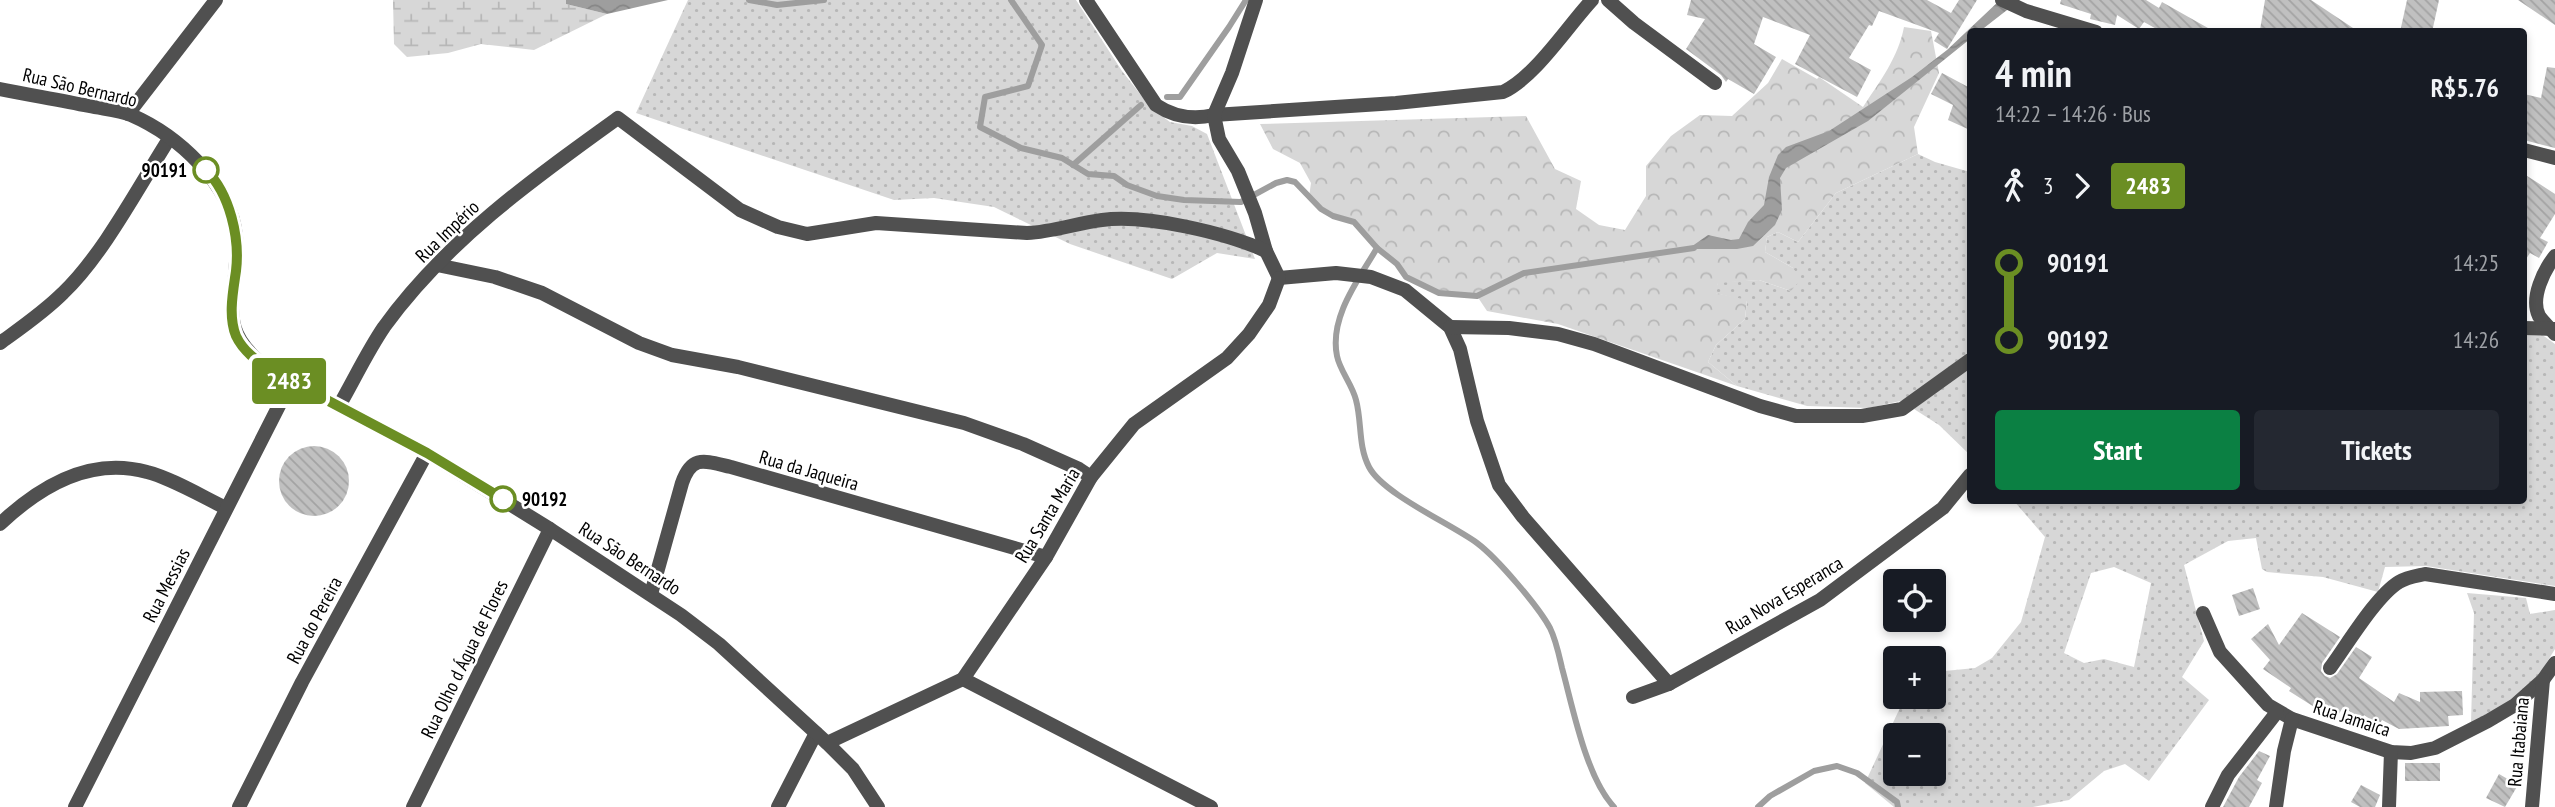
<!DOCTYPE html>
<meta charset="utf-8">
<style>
:root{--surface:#171b24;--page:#242831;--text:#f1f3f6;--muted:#9ea1a6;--accent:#0b8043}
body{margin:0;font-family:"PT Sans Narrow",sans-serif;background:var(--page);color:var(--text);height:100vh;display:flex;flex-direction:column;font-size:26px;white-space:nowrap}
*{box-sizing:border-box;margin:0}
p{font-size:23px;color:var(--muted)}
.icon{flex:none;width:38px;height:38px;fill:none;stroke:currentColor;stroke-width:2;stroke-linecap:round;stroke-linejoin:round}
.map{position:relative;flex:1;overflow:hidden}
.drawer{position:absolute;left:1967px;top:28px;width:560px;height:476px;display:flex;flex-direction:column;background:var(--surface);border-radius:7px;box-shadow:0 4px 10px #0003}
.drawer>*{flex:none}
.badge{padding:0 14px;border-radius:5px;font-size:24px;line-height:46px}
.fabs{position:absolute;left:1883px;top:569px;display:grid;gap:14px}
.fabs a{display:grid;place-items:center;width:63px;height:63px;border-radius:7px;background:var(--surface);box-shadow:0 4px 10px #0003;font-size:35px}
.map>.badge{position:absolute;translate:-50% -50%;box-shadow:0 0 0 4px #fff}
.legs{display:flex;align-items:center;gap:10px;height:77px;padding:0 28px;font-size:23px}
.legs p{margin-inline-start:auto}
.headline{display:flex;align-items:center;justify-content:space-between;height:119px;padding:0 28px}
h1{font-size:38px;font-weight:700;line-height:52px}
.button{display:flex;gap:14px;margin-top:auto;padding:14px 28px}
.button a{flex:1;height:80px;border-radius:7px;background:var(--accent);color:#fff;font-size:28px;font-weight:700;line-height:80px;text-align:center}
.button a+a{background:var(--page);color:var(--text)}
ul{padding:0 28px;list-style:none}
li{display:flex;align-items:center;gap:24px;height:77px;font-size:26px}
li i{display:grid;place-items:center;width:10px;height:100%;margin:0 9px;background:currentColor}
li i::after{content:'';width:18px;height:18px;margin:-9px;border:5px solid;border-radius:50%;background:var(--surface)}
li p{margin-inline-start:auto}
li:first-child i{background:linear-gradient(#0000 50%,currentColor 0)}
li:last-child i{background:linear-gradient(currentColor 50%,#0000 0)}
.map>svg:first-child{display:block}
.grass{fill:url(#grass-dots);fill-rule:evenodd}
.forest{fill:url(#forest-crowns)}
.wetland{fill:url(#wetland-marsh)}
.water{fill:url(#water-waves)}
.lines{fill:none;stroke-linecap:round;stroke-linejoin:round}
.stream{stroke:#9e9e9e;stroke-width:6}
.building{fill:url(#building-back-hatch)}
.minor{stroke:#505050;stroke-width:14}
.tertiary{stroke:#505050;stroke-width:14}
.line-1-casing{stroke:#fff;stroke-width:16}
.line-1{stroke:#6b8e23;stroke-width:10}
.stop-1-dot{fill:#fff;stroke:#6b8e23;stroke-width:3.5}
.labels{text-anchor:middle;stroke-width:5;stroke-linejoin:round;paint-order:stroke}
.street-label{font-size:19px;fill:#000;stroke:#fff}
.stop-label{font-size:19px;font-weight:bold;fill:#000;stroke:#fff;text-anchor:end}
</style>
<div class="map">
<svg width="2555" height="807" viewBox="0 0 2555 807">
<defs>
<pattern id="grass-dots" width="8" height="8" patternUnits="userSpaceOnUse" patternTransform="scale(1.75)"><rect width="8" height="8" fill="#d7d7d7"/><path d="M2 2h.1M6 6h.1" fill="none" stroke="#b7b7b7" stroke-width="1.8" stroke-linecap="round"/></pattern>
<pattern id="forest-crowns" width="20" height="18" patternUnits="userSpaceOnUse" patternTransform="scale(1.75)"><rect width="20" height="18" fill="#d7d7d7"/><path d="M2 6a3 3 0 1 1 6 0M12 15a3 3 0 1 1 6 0" fill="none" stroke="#b7b7b7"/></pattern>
<pattern id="wetland-marsh" width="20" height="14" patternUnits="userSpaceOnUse" patternTransform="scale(1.75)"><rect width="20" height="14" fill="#d7d7d7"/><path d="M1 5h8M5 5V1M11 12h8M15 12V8" fill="none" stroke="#b7b7b7"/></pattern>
<pattern id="water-waves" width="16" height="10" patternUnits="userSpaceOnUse" patternTransform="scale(1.75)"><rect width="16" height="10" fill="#9e9e9e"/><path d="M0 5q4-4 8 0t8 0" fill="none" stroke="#868686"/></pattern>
<pattern id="building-back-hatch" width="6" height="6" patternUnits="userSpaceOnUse" patternTransform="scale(1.75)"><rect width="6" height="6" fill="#c0c0c0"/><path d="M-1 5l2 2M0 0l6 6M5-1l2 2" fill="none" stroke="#a3a3a3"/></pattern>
</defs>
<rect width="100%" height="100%" fill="#fff"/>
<!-- grass -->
<g class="grass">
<polygon points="688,0 1076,0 1122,71 1151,108 1170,122 1192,126 1207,134 1255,259 1217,253 1172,279 1070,244 994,207 934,198 894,200 636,113"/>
<polygon points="1918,154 1935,162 1970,172 1970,351 1905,400 1869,408 1807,406 1737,386 1708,362 1716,345 1745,319 1747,301 1715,293 1718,282 1759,280 1791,291 1793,268 1765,252 1767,237 1778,232 1798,242 1836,193"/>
<path d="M2524,332l17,2 14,10v242l-129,-20 -41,1 -7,25 -55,-15 -56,-5 -5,-3 -6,-31 -28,3 -44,24 20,76 -22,36 27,23 -60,81 -24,-17 -21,7 -35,29 -36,7h-139l-29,-24 40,-86 29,-1v-30l11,5 30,-3 17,-10 29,-36 24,-85 -31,-36 510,-1zM2114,567l37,16 -17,84 -30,-8 -20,4 -20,-10 27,-80zM1895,735h39v39h-39z"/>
<polygon points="1970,366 1970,455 1939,425 1914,409"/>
<polygon points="2467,593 2526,598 2530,614 2555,610 2555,649 2536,680 2521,697 2471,723 2474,613"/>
</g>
<!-- forest -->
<path class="forest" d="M1904,27l27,4 8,42 -25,54 4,27 -82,39 -38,49 -20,-10 -11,5 -2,15 28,16 8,11 -10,12 -32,-11 -41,3 -2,10 31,7 -2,19 -29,26 -8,17 29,24 -179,-62 -71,-13 -10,-15 -38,-3 -33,-16 -9,-13 -20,-16 -23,-26 -21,-6 -12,-7 -12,-12 2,-14 -11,-20 -27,-14 -13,-25 266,-8 29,53 26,12 -5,28 23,16 26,5 21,-34v-30l25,-30 29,-21 32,1 36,-33 14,-24 35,20 2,-2 44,30c17,-26 35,-49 41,-80z"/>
<!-- wetland -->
<polygon class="wetland" points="393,0 566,0 566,4 607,14 534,50 481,44 448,53 407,57 394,44"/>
<!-- water -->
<g class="water">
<polygon points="566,0 668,0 607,14 566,4"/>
<polygon points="2000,0 2020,0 1980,31 1970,32 1970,39 1868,121 1786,168 1780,178 1782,210 1775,225 1753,246 1737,249 1688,249 1708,235 1731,240 1739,239 1748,222 1764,205 1769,177 1778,155 1786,147 1829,131 1912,77 1947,50"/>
</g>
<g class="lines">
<!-- stream -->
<g class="stream">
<polyline points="749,0 777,5 824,0"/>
<polyline points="1011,0 1042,45 1028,86 985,97 980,127 1021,148 1062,158 1088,174 1114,176 1127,185 1157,196 1184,200 1241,202 1276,183 1287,180 1295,182 1321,209 1333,216 1354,222 1377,248 1397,264 1406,277 1439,293 1477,296 1524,273 1694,248"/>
<polyline points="1167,97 1180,97 1229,27 1246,0"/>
<polyline points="1073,165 1141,105"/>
<path d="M1377,248c-18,31 -48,69 -40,108 3,15 15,28 19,44 6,22 2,46 13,67 14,27 82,57 108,76 20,15 61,63 73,85 6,12 9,27 12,40 11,40 24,109 52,139"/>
<polyline points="1758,807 1770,796 1814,771 1837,766 1857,773 1897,802 1898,807"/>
</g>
</g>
<!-- building -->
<g class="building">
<polygon points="1691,0 1927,0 1951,13 1959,0 1977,0 1947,49 1934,41 1939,33 1879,11 1872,26 1869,25 1849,58 1871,70 1857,97 1795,64 1810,35 1763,17 1754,44 1776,57 1754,94 1728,79 1726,82 1721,75 1686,49 1705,19 1687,15"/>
<polygon points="2061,0 2146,0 2159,8 2162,2 2215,32 2162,32 2144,22 2139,29 2117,15 2115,25 2090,19 2091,14 2060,4"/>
<polygon points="2265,0 2311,0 2359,32 2260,30"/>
<polygon points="2407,0 2439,0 2432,32 2400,32"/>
<polygon points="2518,0 2555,0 2555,25"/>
<polygon points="2547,67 2555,68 2555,148 2524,140 2524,94 2541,98"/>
<polygon points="1942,73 1970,88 1970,130 1948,120 1953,105 1931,94"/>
<polygon points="2524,174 2555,194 2555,214 2540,238 2548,242 2539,258 2530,253 2524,262"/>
<circle cx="314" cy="481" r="35"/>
<polygon points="2253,588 2260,609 2239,616 2232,595"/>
<polygon points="2302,613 2340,637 2322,663 2321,671 2325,676 2330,678 2337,674 2356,647 2372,657 2359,678 2394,702 2399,693 2420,702 2420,692 2462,691 2463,715 2448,716 2449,726 2399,729 2382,720 2379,725 2364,715 2362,719 2343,707 2334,722 2318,713 2319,710 2289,691 2291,688 2263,669 2270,660 2251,639 2268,624 2279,645"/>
<polygon points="2259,751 2270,756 2257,780 2262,783 2249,807 2223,807 2239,777"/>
<rect x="2405" y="763" width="35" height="18"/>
<polygon points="2499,774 2518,785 2505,807 2486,798"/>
<polygon points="2361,785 2380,795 2375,807 2360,807 2351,802"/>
</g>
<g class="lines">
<!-- minor -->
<g class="minor">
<path d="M1086,0l70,105c18,12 37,15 58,10l182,-12 107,-11c32,-15 64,-65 89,-92"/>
<polyline points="1256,0 1232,73 1214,115 1219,139 1238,171 1255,213 1266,251 1279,278"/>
<polyline points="1608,0 1634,23 1715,83"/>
<polyline points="2002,0 2026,11 2096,32"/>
<polyline points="128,114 216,0"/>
<polyline points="2524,150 2555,158"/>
<path d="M2555,256c-11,14 -25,42 -16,60 4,6 11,12 16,18"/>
<polyline points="437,265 495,277 542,293 639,343 672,355 738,367 964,423 1023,444 1079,469 1091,477"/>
<polyline points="1279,278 1336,273 1371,277 1405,290 1450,327 1460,349 1477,421 1499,485 1523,517 1669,684"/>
<polyline points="1450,327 1509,328 1558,334 1594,344 1760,406 1796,416 1862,416 1902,409 1970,360"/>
<polyline points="2524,328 2554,329"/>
<path d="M0,343c22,-16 44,-31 63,-50 40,-38 76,-107 106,-154"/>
<path d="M339,406c15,-26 28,-54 45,-79 62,-86 149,-148 234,-209l122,92 38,17 29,7 69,-11 151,10c26,-1 50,-10 75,-13 44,-6 124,13 164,31"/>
<path d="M0,524c39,-37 90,-68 147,-52 24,6 56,25 79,36"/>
<path d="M651,594l31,-111c10,-29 23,-22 49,-16l315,90"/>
<polyline points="2203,613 2220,652 2268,705 2292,719 2391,752 2411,753 2435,748 2488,721 2515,705 2543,680 2555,663"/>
<path d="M2330,668c17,-23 46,-72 69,-86 8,-5 17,-6 26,-8l130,20"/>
<polyline points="963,679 1211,807"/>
<polyline points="1633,697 1669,684 1820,600 1943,508 1970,475"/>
<polyline points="827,743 963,679 1046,557 1091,477 1134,424 1227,358 1249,334 1269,305 1279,278"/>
<polyline points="75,807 291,382"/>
<polyline points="239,807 302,682 427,453"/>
<polyline points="413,807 550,529"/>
<polyline points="778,807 816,733"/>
<polyline points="2212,807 2228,775 2277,712"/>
<polyline points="2276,807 2284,751 2292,719"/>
<polyline points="2389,807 2391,752"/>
<polyline points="2532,807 2543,680"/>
</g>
<!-- tertiary -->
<path class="tertiary" d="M0,89c30,6 60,11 89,17 14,3 30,4 42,9 46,20 100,68 105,121 5,61 -27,90 34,134l157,83 123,76 131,86 38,29 108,99 26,26 25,38"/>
</g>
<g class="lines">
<defs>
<path id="line-1" d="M206,170c24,24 34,68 30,101 -3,21 -8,45 0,65 7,15 21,25 34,34l157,83 76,46"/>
</defs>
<!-- line-1 casing -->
<use href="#line-1" class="line-1-casing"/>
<!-- line-1 -->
<use href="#line-1" class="line-1"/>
</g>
<!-- markers -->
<g class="stop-1-dot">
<circle cx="206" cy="170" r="12"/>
<circle cx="503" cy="499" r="12"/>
</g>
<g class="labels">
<!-- street labels -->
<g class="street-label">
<text transform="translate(80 87) rotate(13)" y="7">Rua São Bernardo</text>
<text transform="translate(447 231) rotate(-44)" y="7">Rua Império</text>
<text transform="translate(809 470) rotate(16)" y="7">Rua da Jaqueira</text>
<text transform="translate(1047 515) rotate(-59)" y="7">Rua Santa Maria</text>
<text transform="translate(630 558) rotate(33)" y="7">Rua São Bernardo</text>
<text transform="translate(166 585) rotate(-63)" y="7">Rua Messias</text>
<text transform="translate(1784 595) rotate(-31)" y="7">Rua Nova Esperanca</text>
<text transform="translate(314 620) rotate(-62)" y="7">Rua do Pereira</text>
<text transform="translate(464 659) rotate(-64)" y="7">Rua Olho d Água de Flores</text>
<text transform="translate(2352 718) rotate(18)" y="7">Rua Jamaica</text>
<text transform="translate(2518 742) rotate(-85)" y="7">Rua Itabaiana</text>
</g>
<!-- stop labels -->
<g class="stop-label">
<text x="187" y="177">90191</text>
<text x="522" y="506" text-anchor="start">90192</text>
</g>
</g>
</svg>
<div class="fabs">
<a><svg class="icon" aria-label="locate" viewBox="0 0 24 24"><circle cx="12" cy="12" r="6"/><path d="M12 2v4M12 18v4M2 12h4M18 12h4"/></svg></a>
<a>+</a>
<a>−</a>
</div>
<b class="badge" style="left:289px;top:381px;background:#6b8e23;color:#fff">2483</b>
<section class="drawer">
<div class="headline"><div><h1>4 min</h1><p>14:22 – 14:26 · Bus</p></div><b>R$5.76</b></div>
<div class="legs"><svg class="icon" aria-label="walk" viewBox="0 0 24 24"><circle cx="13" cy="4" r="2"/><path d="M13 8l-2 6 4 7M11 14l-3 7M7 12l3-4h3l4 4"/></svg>3<svg class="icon" aria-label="forward" viewBox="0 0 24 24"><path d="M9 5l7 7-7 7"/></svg><b class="badge" style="background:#6b8e23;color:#fff">2483</b></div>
<ul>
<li><i style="color:#6b8e23"></i><b>90191</b><p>14:25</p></li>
<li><i style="color:#6b8e23"></i><b>90192</b><p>14:26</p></li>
</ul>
<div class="button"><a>Start</a><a>Tickets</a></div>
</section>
</div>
